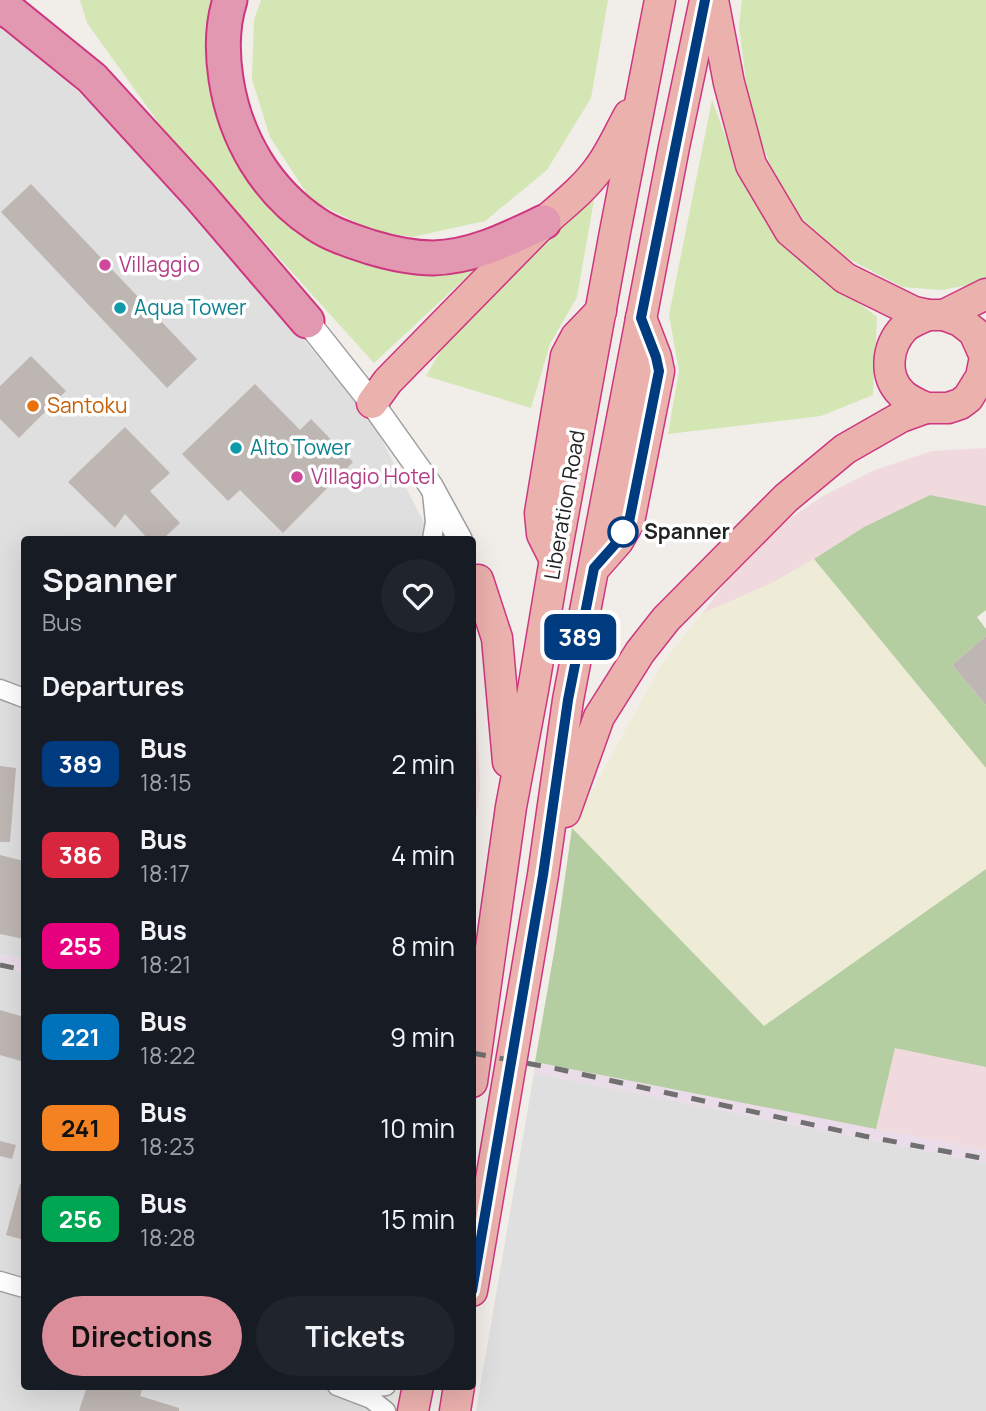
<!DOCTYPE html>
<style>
:root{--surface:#171b24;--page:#20242c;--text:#f1f3f6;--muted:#9ea1a6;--accent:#dc8d9a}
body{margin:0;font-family:Manrope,sans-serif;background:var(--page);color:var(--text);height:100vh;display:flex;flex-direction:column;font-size:26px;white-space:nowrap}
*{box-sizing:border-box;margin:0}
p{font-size:23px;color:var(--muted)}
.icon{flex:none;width:38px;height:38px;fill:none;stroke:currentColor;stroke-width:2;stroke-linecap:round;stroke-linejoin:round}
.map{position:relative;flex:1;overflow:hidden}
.sheet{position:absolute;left:21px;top:536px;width:455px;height:854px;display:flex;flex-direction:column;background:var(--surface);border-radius:7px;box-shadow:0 7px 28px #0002}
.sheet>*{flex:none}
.badge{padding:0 14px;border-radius:10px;font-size:24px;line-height:46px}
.map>.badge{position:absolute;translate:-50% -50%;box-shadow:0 0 0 4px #fff}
h2{padding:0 21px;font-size:26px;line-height:63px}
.round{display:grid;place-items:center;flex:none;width:74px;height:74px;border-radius:37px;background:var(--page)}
.headline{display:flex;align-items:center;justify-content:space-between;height:119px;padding:0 21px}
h1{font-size:33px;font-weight:700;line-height:52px}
.button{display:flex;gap:14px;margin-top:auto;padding:14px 21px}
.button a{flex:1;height:80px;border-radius:42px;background:var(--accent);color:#111;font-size:28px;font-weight:700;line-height:80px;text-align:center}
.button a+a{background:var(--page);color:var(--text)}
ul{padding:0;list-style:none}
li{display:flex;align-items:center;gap:21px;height:91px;padding:0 21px}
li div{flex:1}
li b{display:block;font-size:26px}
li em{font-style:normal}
li .badge{min-width:77px;font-weight:700;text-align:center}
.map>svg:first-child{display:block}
.residential{fill:#e0dfdf}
.commercial{fill:#f0dadd}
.industrial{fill:#eadce9}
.farmland{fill:#eeecd7}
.grass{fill:#d4e6b4}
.forest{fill:#b4cda1}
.parking{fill:#dedede}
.building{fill:#beb6b2}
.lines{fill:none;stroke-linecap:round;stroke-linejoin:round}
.minor-casing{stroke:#9f9f9f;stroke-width:21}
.tertiary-casing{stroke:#9f9f9f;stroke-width:26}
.trunk-casing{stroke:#ce3780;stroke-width:33}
.motorway-casing{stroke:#ce3780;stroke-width:37}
.minor{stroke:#fff;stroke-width:18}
.tertiary{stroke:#fff;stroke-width:23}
.trunk{stroke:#ebb1ad;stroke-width:30}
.motorway{stroke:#e198b0;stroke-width:33}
.rail{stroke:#707070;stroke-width:5;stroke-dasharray:14 14;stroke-linecap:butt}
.line-casing{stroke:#fff;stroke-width:16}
.line{stroke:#003b80;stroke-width:10}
.hotel-dot{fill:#d1479c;stroke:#fff;stroke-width:2.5}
.culture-dot{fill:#0f9aa8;stroke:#fff;stroke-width:2.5}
.food-dot{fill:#e8710a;stroke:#fff;stroke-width:2.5}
.stop-dot{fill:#fff;stroke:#003b80;stroke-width:3.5}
.labels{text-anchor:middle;stroke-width:7;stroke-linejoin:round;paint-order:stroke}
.hotel-label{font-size:21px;fill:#b23c85;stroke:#fff;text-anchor:start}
.culture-label{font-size:21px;fill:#0d838f;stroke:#fff;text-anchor:start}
.food-label{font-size:21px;fill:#c56008;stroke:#fff;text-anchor:start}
.street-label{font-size:21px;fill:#222;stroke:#fff}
.stop-label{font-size:21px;font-weight:bold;fill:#222;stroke:#fff;text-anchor:start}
</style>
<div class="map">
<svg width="986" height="1411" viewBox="0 0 986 1411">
<rect width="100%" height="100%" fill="#f1ede9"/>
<!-- residential -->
<g class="residential">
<polygon points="0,23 15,32 161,170 373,422 432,539 24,539 24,958 0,954"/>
<polygon points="0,968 24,973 24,1386 384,1386 380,1411 0,1411"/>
<polygon points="534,1073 986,1163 986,1411 476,1411"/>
</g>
<!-- commercial -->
<g class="commercial">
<polygon points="986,448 986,506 930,495 864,527 814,559 772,583 702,614 729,578 789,519 823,496 875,470 932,451"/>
<polygon points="472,624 480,786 473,846 472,846"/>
<polygon points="895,1047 986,1067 986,1150 876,1129"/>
</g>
<!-- industrial -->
<g class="industrial">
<polygon points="0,954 24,958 24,973 0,968"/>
<polygon points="535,1062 986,1150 986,1163 534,1073"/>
</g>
<!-- farmland -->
<polygon class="farmland" points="814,559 986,768 986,869 764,1026 572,828 660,667 701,614 772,583"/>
<!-- grass -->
<g class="grass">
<polygon points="80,0 220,0 212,81 238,164 308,234 411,275 475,269 374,363 166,133 87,23"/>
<polygon points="261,0 608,0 591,98 547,170 485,221 412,237 373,231 311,200 270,137 252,79 254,20"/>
<polygon points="742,0 986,0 986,282 941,290 902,287 849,259 808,229 774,175 750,112 739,26"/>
<polygon points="712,100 732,154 769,222 815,269 877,317 873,395 821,416 668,434 679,371 669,315"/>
<polygon points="594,200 577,297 550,344 531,408 426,376 453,329 527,252"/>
</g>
<!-- forest -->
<g class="forest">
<polygon points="930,495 986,506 986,610 977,617 986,629 986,636 952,665 986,705 986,768 814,559 864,527"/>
<polygon points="572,828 764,1026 986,869 986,1067 895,1048 876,1129 535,1062 556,941"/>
</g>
<!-- parking -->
<polygon class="parking" points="49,521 86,539 41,539"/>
<!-- building -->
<g class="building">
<polygon points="31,184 197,359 167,388 1,212"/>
<polygon points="31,356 66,391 19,438 0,419 0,386"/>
<polygon points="255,384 300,430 311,419 353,462 283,533 240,490 228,501 182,454"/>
<polygon points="125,427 170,473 150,491 180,523 163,539 148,539 125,514 115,528 68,482"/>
<polygon points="986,636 986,705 952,665"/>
<polygon points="0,766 16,768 10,842 0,842"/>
<polygon points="0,855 24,861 24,939 0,934"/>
<polygon points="0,1010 24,1017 24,1062 0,1055"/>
<polygon points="0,1141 16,1145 12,1159 0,1156"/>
<polygon points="20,1184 24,1184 24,1240 6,1235"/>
<polygon points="87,1386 130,1386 142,1390 140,1396 179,1408 179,1411 79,1411"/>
</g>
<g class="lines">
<defs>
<g id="minor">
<polyline points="432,493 435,522 432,539"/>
<polyline points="0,689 24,698"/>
<polyline points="0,1281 24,1288"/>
<polyline points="337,1386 371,1399 386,1411"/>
<polyline points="351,1390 386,1386"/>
</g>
<polyline id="tertiary" points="307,321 372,403 431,486 460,539"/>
<g id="trunk">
<polyline points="944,315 986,294"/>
<path d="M372,403l16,-22 156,-159c19,-17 40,-33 55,-54 12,-16 20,-35 30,-53"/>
<path d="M926,408c-8,-4 -18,-8 -24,-14 -19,-18 -15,-48 2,-66 6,-6 15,-9 24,-13"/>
<polyline points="553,556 542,534 540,513 566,356 576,337 601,311"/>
<polyline points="597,565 618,541 629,522 659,371 656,357 641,318"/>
<polyline points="478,580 497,638 508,762"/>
<polyline points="565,812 599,717 640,652 666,619 786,498 845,449 901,417 926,408 948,408 960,404 968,398 981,377 985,357 983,352 974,332 960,321 944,315 928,315 914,312 845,278 790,231 751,165 729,83 713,0"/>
<polyline points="472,1082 511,807 533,690 555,559 615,232 660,0"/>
<polyline points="472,1291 543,875 568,700 674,147 705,0"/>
<polyline points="413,1411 418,1386"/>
<polyline points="455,1411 459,1386"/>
</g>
<g id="motorway">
<path d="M230,0c-8,25 -8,53 -4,79 9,59 40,112 90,145 16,11 36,17 54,23 20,6 41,11 63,11 40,-1 75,-19 111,-36"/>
<polyline points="0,6 13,14 92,78 199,195 307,321"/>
</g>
</defs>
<!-- minor casing -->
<use href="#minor" class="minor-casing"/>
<!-- tertiary casing -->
<use href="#tertiary" class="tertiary-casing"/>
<!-- trunk casing -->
<use href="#trunk" class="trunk-casing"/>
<!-- motorway casing -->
<use href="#motorway" class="motorway-casing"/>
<!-- minor -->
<use href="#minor" class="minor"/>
<!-- tertiary -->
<use href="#tertiary" class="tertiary"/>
<!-- trunk -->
<use href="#trunk" class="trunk"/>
<!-- motorway -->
<use href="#motorway" class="motorway"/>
<!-- rail -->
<g class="rail">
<polyline points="0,965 24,970"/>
<polyline points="472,1053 558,1069 864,1136 986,1159"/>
</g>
</g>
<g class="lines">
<defs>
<polyline id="line" points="472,1291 543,875 568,700 594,568 618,541 629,522 659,371 656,357 641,318 705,0"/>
</defs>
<!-- line casing -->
<use href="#line" class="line-casing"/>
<!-- line -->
<use href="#line" class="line"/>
</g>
<!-- markers -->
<g class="hotel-dot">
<circle cx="105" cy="265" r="7"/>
<circle cx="297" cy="477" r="7"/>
</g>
<g class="culture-dot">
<circle cx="120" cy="308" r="7"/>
<circle cx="236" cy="448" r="7"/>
</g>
<circle class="food-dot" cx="33" cy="406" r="7"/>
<circle class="stop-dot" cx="623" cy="532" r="14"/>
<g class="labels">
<!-- hotel labels -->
<g class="hotel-label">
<text x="119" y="272">Villaggio</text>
<text x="311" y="484">Villagio Hotel</text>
</g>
<!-- culture labels -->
<g class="culture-label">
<text x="134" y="315">Aqua Tower</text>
<text x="250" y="455">Alto Tower</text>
</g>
<!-- food labels -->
<g class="food-label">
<text x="47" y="413">Santoku</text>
</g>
<!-- street labels -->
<g class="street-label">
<text transform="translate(565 505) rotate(-80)" y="7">Liberation Road</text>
</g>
<!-- stop labels -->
<g class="stop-label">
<text x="644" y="539">Spanner</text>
</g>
</g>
</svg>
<b class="badge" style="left:580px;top:637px;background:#003b80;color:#fff">389</b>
<section class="sheet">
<div class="headline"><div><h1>Spanner</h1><p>Bus</p></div><a class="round"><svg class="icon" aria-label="heart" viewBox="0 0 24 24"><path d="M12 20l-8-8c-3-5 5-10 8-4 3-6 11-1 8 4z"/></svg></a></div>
<h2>Departures</h2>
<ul>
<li><span class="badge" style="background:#003b80;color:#fff">389</span><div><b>Bus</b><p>18:15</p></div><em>2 min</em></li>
<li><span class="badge" style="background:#d7263d;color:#fff">386</span><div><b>Bus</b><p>18:17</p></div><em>4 min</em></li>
<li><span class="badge" style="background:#e6007e;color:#fff">255</span><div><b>Bus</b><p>18:21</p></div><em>8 min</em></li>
<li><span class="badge" style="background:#0072bc;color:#fff">221</span><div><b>Bus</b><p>18:22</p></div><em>9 min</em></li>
<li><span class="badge" style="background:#f58220;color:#111">241</span><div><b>Bus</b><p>18:23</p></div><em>10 min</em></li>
<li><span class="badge" style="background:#00a651;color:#fff">256</span><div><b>Bus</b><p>18:28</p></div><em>15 min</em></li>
</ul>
<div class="button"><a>Directions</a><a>Tickets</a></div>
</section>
</div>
